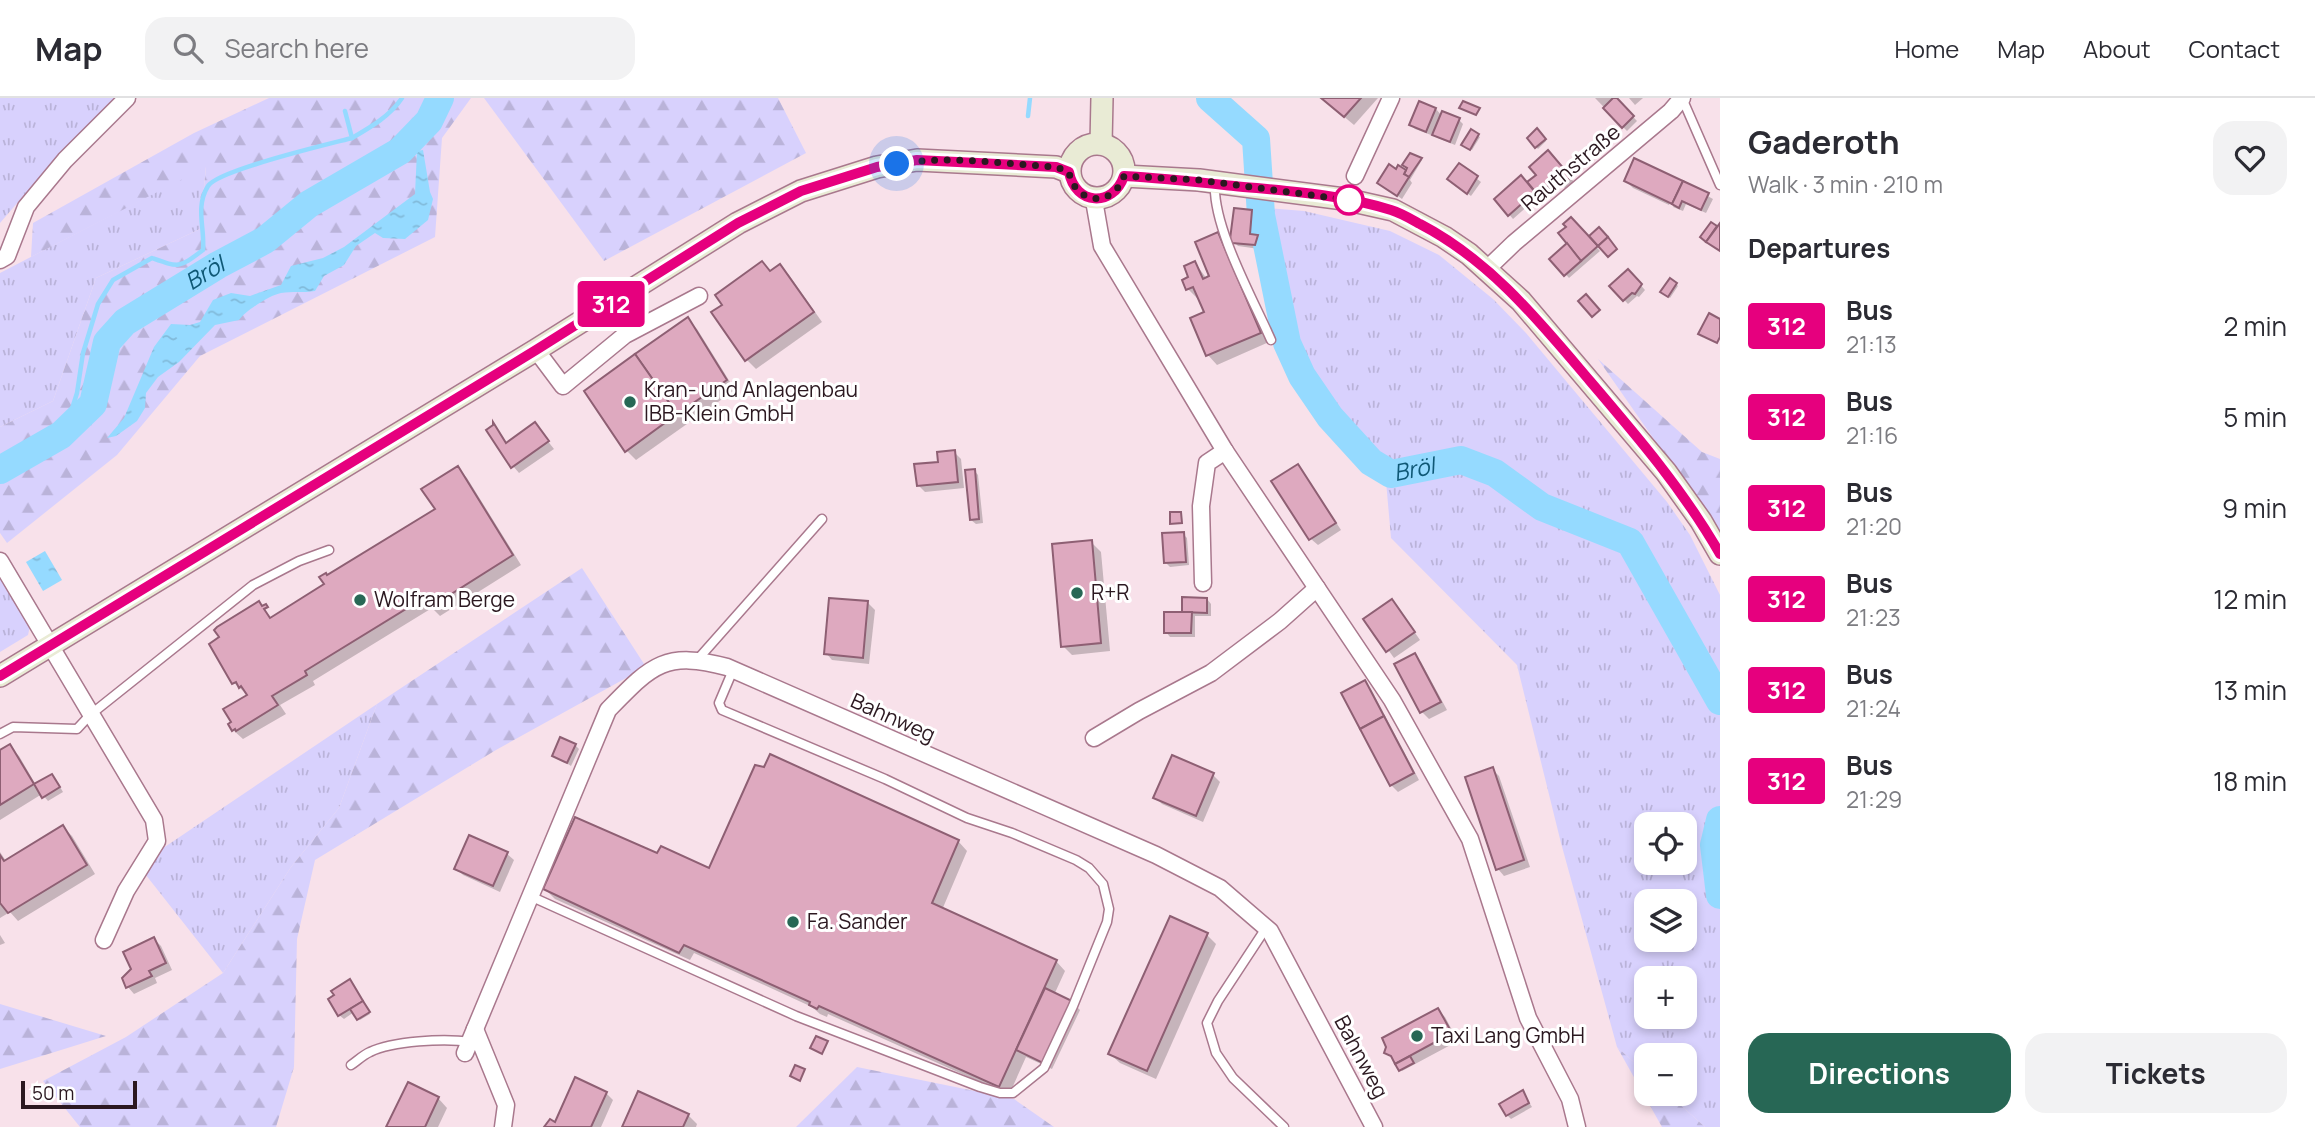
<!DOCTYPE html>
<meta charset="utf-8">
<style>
:root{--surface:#fff;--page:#f2f2f3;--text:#2b2b33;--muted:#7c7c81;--line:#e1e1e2;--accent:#276755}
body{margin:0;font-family:Manrope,sans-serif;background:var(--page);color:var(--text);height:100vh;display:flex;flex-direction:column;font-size:26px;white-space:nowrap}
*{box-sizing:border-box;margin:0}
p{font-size:23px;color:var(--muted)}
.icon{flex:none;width:38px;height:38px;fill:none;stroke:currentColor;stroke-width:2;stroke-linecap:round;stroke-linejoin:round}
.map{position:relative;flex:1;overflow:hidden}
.details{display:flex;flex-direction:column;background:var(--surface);width:595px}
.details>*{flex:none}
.badge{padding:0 14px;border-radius:5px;font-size:24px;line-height:46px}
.fabs{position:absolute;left:1634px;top:714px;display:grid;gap:14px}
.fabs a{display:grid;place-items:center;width:63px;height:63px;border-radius:14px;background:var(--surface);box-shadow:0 4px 10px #0003;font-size:35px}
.scale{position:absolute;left:21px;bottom:18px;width:116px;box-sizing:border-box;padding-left:7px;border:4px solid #2b1820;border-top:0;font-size:19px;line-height:24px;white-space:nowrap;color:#2b1820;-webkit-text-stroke:5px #fff;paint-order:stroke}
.you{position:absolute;width:35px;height:35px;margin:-18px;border:5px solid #fff;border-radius:50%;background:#1a73e8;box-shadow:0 0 0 10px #1a73e833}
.map>.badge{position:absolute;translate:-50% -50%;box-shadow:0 0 0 4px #fff}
h2{padding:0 28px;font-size:26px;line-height:63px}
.round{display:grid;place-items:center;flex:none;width:74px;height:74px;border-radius:21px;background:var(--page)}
.head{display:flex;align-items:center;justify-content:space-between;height:119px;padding:0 28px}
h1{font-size:33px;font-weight:700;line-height:52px}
.cta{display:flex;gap:14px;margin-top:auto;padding:14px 28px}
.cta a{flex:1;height:80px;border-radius:21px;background:var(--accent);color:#fff;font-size:28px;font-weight:700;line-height:80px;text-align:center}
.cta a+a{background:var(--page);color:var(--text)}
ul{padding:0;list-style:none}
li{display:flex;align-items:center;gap:21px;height:91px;padding:0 28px}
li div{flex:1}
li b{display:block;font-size:26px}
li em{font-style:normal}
li .badge{min-width:77px;font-weight:700;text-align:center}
header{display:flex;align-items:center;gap:42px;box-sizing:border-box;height:98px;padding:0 35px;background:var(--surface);border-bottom:2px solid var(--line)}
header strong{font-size:33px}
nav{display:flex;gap:38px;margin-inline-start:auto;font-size:24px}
.search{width:490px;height:63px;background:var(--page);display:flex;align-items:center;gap:18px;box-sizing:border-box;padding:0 24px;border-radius:21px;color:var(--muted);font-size:26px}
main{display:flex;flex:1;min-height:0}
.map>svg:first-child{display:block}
.grass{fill:url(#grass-tufts);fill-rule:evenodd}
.forest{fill:url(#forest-firs)}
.water{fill:url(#water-ripples)}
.shadow{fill:#0003}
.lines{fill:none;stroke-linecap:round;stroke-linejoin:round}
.stream{stroke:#95daff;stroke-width:4.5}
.river{stroke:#95daff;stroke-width:28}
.building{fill:#dea9bf;stroke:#8e5f73;stroke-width:2}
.lane-casing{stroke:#a9788d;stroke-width:11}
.street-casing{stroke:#a9788d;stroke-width:19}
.secondary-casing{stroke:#a9788d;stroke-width:24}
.lane{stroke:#fff;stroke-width:8}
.street{stroke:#fff;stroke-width:16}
.secondary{stroke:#e9ebd5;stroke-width:21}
.line-casing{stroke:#fff;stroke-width:16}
.line{stroke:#e6007e;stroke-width:10}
.walk{stroke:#2b1820;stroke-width:7;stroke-dasharray:0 12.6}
.stop-dot{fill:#fff;stroke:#e6007e;stroke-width:3.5}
.poi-dot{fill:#276755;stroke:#fff;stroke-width:2.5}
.labels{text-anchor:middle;stroke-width:6;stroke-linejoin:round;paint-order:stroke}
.street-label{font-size:21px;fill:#2b1820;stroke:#fff}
.poi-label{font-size:21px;fill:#2b1820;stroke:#fff;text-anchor:start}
.water-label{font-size:23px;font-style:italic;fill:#0f5876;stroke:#fff}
</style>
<header>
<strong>Map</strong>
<div class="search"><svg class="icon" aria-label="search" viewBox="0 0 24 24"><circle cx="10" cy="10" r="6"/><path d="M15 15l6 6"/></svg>Search here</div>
<nav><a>Home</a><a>Map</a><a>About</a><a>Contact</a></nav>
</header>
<main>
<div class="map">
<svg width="1720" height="1029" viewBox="0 0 1720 1029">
<defs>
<pattern id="grass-tufts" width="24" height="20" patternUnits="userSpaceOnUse" patternTransform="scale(1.75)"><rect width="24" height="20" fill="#d8d1fd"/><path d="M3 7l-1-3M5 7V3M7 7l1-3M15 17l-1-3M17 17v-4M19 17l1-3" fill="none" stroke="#bab3d9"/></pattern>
<pattern id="forest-firs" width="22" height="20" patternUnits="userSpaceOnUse" patternTransform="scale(1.75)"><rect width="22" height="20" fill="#d8d1fd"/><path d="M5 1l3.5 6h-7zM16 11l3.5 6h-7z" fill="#bab3d9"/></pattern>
<pattern id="water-ripples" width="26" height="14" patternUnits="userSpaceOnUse" patternTransform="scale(1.75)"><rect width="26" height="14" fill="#95daff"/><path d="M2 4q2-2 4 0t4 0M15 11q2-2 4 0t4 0" fill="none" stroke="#81bada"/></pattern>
</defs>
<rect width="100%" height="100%" fill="#f8e1ea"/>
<!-- grass -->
<g class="grass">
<polygon points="0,0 117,0 44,74 0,125"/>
<polygon points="206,68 200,131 96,180 53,303 0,329 0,175"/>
<path d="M1254,109l50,4 86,20 49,24 54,44 33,34 141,169 23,33 30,60v532h-15l-37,-33h17v-39h-38v19l-30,-27 -56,-204 -44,-178 -126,-127 -5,-57 -99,-129zM1647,726h38v39h-38zM1647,803h38v39h-38zM1685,880v39h-38v-39z"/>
<polygon points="0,478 30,528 28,537 0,554"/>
<polygon points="377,606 339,710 291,769 223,875 138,767"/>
</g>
<!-- forest -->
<g class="forest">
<polygon points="269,0 471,0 442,40 435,139 200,258 117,357 7,445 0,435 0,329 53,303 96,180 200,131 206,69 31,159 33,125 194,35"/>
<polygon points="484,0 778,0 806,55 604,163"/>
<polygon points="1598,261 1702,354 1720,361 1720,442 1706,416"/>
<polygon points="582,470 646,569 496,652 315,762 297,841 294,969 276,1029 80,1029 43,983 126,939 223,875 291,769 339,710 377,606"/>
<polygon points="0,906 106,938 0,971"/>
<polygon points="1617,949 1647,976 1647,996 1668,996 1705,1029 1662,1029"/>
<polygon points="857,969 1014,1001 1054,1029 796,1029"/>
</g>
<!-- water -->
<g class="water">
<path d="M423,52l7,42 3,7 -5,21 -23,19 -22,-1 -8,-5 -19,13 -12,19 -20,11 -9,15c-12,2 -23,0 -34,2 -11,2 -36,18 -42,27l-24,5 -36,37 -21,15 -12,16 -1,15 -8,13 -21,15 -9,2 17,-20 30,-71 17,-23 19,1 10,-3 13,-22 18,-7 19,3 31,-11 10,-19 32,-8 21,-11 71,-53 2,-43z"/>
<polygon points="45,453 62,482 43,493 26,464"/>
</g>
<!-- shadow -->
<g class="shadow">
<polygon points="1322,0 1378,0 1354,27"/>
<polygon points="1595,0 1615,0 1637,23 1627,33"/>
<polygon points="1629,0 1643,0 1635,7"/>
<polygon points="1419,5 1436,11 1442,18 1459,22 1463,26 1455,47 1438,40 1432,35 1431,37 1415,31 1411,27"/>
<polygon points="1537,33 1546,43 1538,51 1529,40"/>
<polygon points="1478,38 1480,39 1472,52 1465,48"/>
<polygon points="1552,58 1574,84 1566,91 1560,85 1543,100 1540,97 1513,121 1496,101 1527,86 1538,77"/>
<polygon points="1421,61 1422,62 1410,82 1412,85 1402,101 1379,85 1397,74 1407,75"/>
<polygon points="1459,67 1481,84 1471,98 1453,85"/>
<polygon points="1626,83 1680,85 1669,107 1633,90"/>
<polygon points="1684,85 1713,101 1706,115 1686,106 1683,113 1673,109"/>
<polygon points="1251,114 1256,118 1254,138 1261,143 1259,151 1238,148 1234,144"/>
<polygon points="1571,122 1600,153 1569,180 1552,161 1570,146 1568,129"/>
<polygon points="1217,136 1226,145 1269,244 1217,267 1208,257 1206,215 1200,200 1197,200 1188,191 1195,165 1207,181 1212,179"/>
<polygon points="780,168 789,177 822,224 756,271 747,262 771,174"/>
<polygon points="1628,173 1645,192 1639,199 1637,198 1628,206 1611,188"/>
<polygon points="1676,186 1678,188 1670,200 1664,196"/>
<polygon points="687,221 697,231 735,292 636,362 627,353"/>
<polygon points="535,327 554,351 519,375 513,368 494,329 508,346"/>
<polygon points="954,354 961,361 964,390 925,394 918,387"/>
<polygon points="1297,368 1304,375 1341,432 1318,447 1311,441"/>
<polygon points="458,370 467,380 521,467 440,518 432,510 313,583 315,587 280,607 286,616 243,641 233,632 249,598 234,585 211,546 259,505 272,521 326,487 327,479 437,412"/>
<polygon points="974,372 978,377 983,425 976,426 971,422"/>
<polygon points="1183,436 1187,440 1189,467 1170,469 1165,464"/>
<polygon points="1091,444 1101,454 1110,553 1072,557 1063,548"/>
<polygon points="1207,501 1211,506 1211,518 1195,518 1195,539 1170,539 1166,534 1184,515"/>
<polygon points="868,505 875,512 869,566 832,562 826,555"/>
<polygon points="1398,510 1420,542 1394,560 1366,521"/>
<polygon points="1414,557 1421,564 1447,612 1429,621 1422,614 1396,567"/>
<polygon points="1364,585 1371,591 1419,682 1398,694 1391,687"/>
<polygon points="575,647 579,651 571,668 554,657"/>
<polygon points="9,649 19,658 36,687 56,682 63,694 48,703 42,696 0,722 0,654"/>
<polygon points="1173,660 1213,677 1220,684 1203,724 1162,706 1155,699"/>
<polygon points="1492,671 1499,678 1530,769 1504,778 1498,771"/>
<polygon points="63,729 72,738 95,776 18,823 10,814 0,820 0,754 6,763"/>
<polygon points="958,743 967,753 942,812 1056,863 1065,873 1054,897 1073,905 1080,912 1052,971 1026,959 1009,997 828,916 827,919 820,916 812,909 694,855 690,862 555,801 546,792 658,758 709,772"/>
<polygon points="507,756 514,762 500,794 463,777 456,770"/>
<polygon points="0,837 5,845 0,847"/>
<polygon points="1207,837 1216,846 1156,981 1120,965 1110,956"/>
<polygon points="154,841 161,848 172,872 155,880 157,885 134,896 128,889"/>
<polygon points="354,888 370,916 360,922 354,914 344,921 339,917"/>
<polygon points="1438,912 1445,919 1458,943 1402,973 1396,962 1386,955"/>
<polygon points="606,995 613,1002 601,1029 546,1029 556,1026"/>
<polygon points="1523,995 1532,1009 1511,1021 1507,1017"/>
<polygon points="438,1000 447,1010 438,1029 388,1029"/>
<polygon points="688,1017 697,1026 696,1029 624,1029"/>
</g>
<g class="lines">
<!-- stream -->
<g class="stream">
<polyline points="1028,18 1030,0"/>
<path d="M352,40c19,-11 38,-22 50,-40"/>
<path d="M65,333l12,-38 6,-40 15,-49 15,-24 39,-22c28,10 27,10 51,-8 2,-22 -8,-43 5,-64 10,-16 121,-42 144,-48l-7,-27"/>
</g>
<!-- river -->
<g class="river">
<path id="s1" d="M1210,0l46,41 5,76 26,128 15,33 28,41 41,45 20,12 70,-14 34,13 47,34 88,35 90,159"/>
<path id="s2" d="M0,372l61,-35 32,-31 14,-62 18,-20 93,-57 47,-25 44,-36 91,-53 29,-30 11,-23"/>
<polyline points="1720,722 1714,747 1720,797"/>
</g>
</g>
<!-- building -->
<g class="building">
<polygon points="1321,0 1361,0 1344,19"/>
<polygon points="1613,0 1617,0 1634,18 1622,30 1603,10"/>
<polygon points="1419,3 1436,10 1426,34 1409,27"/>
<polygon points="1463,3 1480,10 1476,17 1459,10"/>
<polygon points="1442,13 1460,20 1450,44 1432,37"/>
<polygon points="1537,30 1546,41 1535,50 1527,40"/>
<polygon points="1471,31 1479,36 1470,52 1461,47"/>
<polygon points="1548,52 1571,79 1560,88 1555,82 1538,97 1527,84 1536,77 1529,69"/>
<polygon points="1410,55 1422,60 1409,79 1404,76 1407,70 1402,67"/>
<polygon points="1634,60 1683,83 1672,106 1624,83"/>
<polygon points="1459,65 1478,78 1467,96 1447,81"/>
<polygon points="1389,66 1396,71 1398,67 1406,72 1404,76 1409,79 1397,98 1377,85"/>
<polygon points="1521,77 1535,94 1508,118 1494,101"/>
<polygon points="1683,83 1709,95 1701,112 1682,103 1679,110 1672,106"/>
<polygon points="1234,110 1252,112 1250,136 1258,137 1255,147 1232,145 1230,141"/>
<polygon points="1571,119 1598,148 1581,163 1558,135 1566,129 1563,126"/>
<polygon points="1711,124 1717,128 1706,144 1700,139"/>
<polygon points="1720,125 1720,153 1706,144"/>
<polygon points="1599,129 1608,139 1598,148 1589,138"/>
<polygon points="1218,134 1261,235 1206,258 1190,220 1204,214 1193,189 1186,192 1182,182 1188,179 1184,168 1195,163 1203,181 1209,178 1195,144"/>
<polygon points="1608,139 1617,151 1608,159 1598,148"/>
<polygon points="1567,145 1581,163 1564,178 1549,161"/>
<polygon points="762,163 770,173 780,166 814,214 745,263 711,214 722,207 715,197"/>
<polygon points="1628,171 1642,186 1635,196 1632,195 1623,203 1609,188"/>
<polygon points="1670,180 1677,185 1668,199 1660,194"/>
<polygon points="1586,196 1600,212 1592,219 1578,203"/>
<polygon points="1709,215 1720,221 1720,239 1717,245 1698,236"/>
<polygon points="688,219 727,282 677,316 635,256"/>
<polygon points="635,256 677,316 625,354 584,293"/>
<polygon points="493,324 506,345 535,324 549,343 511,370 486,332 493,327"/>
<polygon points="955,352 958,384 917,388 914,366 938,364 937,354"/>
<polygon points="1298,366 1336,425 1309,442 1271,383"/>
<polygon points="458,368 513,457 429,510 424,500 305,573 307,577 272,598 278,607 236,633 235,631 232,633 228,626 231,624 223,611 247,597 241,588 239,590 236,584 232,586 209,546 219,539 214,532 217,529 259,503 262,508 266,506 268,509 264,511 270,520 324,486 319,479 326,475 327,477 435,411 421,391"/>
<polygon points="975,371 979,421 970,422 965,372"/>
<polygon points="1170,414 1181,414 1182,425 1170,426"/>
<polygon points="1184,434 1186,464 1164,465 1162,435"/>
<polygon points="1092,442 1101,545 1061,549 1052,446"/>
<polygon points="1182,499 1207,500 1207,515 1182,514"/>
<polygon points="829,500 868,503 863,560 824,556"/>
<polygon points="1392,501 1415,534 1386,554 1363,521"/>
<polygon points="1164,514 1192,514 1191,535 1164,535"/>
<polygon points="1415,555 1441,604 1420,615 1394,566"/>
<polygon points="1365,582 1384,618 1360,631 1341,595"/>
<polygon points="1384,618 1414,675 1390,688 1360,631"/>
<polygon points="560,639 576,646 567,665 552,658"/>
<polygon points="10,646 34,686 0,707 0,652"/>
<polygon points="770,656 959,742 932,805 1057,862 999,989 819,908 817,911 809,907 810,904 684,847 679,855 543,791 575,719 657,755 661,748 709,770 755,667 764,669"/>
<polygon points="1172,657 1214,675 1196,718 1153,700"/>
<polygon points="1493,669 1524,762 1496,772 1465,679"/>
<polygon points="52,676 60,689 42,700 34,686"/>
<polygon points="63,727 87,767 8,815 0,805 0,757 4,763"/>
<polygon points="469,737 508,754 493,788 454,771"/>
<polygon points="1170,818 1208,835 1147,973 1108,956"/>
<polygon points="154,839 166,865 149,873 152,878 126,890 122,880 131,871 123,854"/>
<polygon points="350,881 363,903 338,918 328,901 334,897 331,893"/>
<polygon points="1045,890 1074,904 1045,966 1016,952"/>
<polygon points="363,903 370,914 357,922 350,911"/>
<polygon points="1438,910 1452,935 1395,966 1391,958 1384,955 1386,949 1382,940"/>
<polygon points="816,938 828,943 822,956 810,950"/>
<polygon points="1410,958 1414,965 1399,973 1395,966"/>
<polygon points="795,967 805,971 800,983 790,978"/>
<polygon points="575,979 607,994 591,1029 544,1029 550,1021 555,1024"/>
<polygon points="408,984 439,999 425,1029 386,1029"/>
<polygon points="1523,992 1529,1005 1506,1018 1499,1006"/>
<polygon points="638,993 689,1016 683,1029 622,1029"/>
</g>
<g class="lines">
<defs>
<g id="lane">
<polyline points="1682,0 1720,87"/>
<path d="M1215,85c-3,43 38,116 56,157"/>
<polyline points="698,561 822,421"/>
<polyline points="0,636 13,629 77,631 90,617 253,487 299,463 329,452"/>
<polyline points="530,798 796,918 980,989 1000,995 1013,995 1044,970 1073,908 1107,824 1109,811 1103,786 1089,770 1076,762 1012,735 967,720 885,681 722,612 719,605 733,572"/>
<polyline points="1266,830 1218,903 1207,925 1216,955 1233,980 1284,1029"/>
<path d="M351,967c6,-4 12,-10 19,-13 22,-11 75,-14 100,-10"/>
</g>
<g id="street">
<polyline points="1355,78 1391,0"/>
<polyline points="1096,100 1095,108 1102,148 1225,353 1392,602 1470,741 1528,920 1570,1001 1577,1029"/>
<polyline points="0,162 7,158 26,109 65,62 127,0"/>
<polyline points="1487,171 1514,145 1671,13 1682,0"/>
<polyline points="536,252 563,288 625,237 699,198"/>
<polyline points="0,463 154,722 157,743 126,793 104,842"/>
<polyline points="1203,485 1201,408 1207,365 1225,353"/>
<polyline points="1094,640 1139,613 1211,575 1280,523 1317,490"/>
<polyline points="475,931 506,1007 503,1029"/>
<path d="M465,955l143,-343c43,-44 56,-60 119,-43l429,188 64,33 50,43 104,196"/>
</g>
<g id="secondary">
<circle cx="1097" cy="73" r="27"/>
<polyline points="1101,46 1102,0"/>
<polyline points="1124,78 1199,82 1344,101 1393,112 1444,139 1469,156 1521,203 1666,374 1701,423 1720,456"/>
<polyline points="0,578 536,252 738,125 801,93 877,69 917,62 1056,69 1069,74"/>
</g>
</defs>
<!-- lane casing -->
<use href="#lane" class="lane-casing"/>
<!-- street casing -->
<use href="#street" class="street-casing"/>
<!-- secondary casing -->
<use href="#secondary" class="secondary-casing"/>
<!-- lane -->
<use href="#lane" class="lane"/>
<!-- street -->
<use href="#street" class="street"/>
<!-- secondary -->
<use href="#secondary" class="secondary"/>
</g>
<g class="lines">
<defs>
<path id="line" d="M0,578l536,-326 202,-127 63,-32 76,-24 40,-7 139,7 13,5c6,33 44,36 55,4 37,2 73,6 110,10 52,5 107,8 157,24 10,3 20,9 29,14 71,37 119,97 170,157 47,55 94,110 130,173"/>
</defs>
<!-- line casing -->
<use href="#line" class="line-casing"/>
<!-- line -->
<use href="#line" class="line"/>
<!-- walk -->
<path class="walk" d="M897,66c52,-9 107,0 159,3l13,5c6,33 44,36 55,4l75,4 150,20"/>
</g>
<!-- markers -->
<circle class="stop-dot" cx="1349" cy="102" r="14"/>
<g class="poi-dot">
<circle cx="630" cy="304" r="7"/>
<circle cx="1077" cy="495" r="7"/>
<circle cx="360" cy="502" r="7"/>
<circle cx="793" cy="824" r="7"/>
<circle cx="1417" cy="938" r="7"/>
</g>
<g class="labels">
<!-- street labels -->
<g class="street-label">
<text transform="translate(1571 70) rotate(-40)" y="7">Rauthstraße</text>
<text transform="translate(893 620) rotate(24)" y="7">Bahnweg</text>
<text transform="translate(1361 959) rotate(62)" y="7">Bahnweg</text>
</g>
<!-- poi labels -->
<g class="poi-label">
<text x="644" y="299">Kran- und Anlagenbau<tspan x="644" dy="24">IBB-Klein GmbH</tspan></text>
<text x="1091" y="502">R+R</text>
<text x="374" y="509">Wolfram Berge</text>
<text x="807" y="831">Fa. Sander</text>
<text x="1431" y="945">Taxi Lang GmbH</text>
</g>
<!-- water labels -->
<g class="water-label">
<text dy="8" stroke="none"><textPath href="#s2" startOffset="299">Bröl</textPath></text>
<text dy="8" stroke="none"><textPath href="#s1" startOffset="462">Bröl</textPath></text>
</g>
</g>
</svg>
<div class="fabs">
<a><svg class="icon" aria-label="locate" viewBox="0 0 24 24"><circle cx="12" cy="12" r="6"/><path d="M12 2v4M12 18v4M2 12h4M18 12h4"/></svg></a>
<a><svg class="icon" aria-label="layers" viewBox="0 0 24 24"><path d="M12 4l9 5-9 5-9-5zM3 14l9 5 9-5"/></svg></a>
<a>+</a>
<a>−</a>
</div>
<div class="scale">50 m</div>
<div class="you" style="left:897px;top:66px"></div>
<b class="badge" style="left:611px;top:206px;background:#e6007e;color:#fff">312</b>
</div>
<section class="details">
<div class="head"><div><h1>Gaderoth</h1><p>Walk · 3 min · 210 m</p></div><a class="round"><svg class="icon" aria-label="heart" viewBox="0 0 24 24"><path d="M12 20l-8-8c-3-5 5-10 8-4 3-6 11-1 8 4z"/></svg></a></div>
<h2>Departures</h2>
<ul>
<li><span class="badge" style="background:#e6007e;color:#fff">312</span><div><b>Bus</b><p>21:13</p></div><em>2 min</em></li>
<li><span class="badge" style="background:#e6007e;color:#fff">312</span><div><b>Bus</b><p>21:16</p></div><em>5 min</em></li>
<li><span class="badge" style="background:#e6007e;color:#fff">312</span><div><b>Bus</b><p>21:20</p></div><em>9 min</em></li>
<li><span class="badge" style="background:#e6007e;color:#fff">312</span><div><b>Bus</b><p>21:23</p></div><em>12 min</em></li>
<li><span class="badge" style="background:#e6007e;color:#fff">312</span><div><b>Bus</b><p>21:24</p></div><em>13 min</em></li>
<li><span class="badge" style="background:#e6007e;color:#fff">312</span><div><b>Bus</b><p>21:29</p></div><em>18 min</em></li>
</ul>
<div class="cta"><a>Directions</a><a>Tickets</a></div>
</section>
</main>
